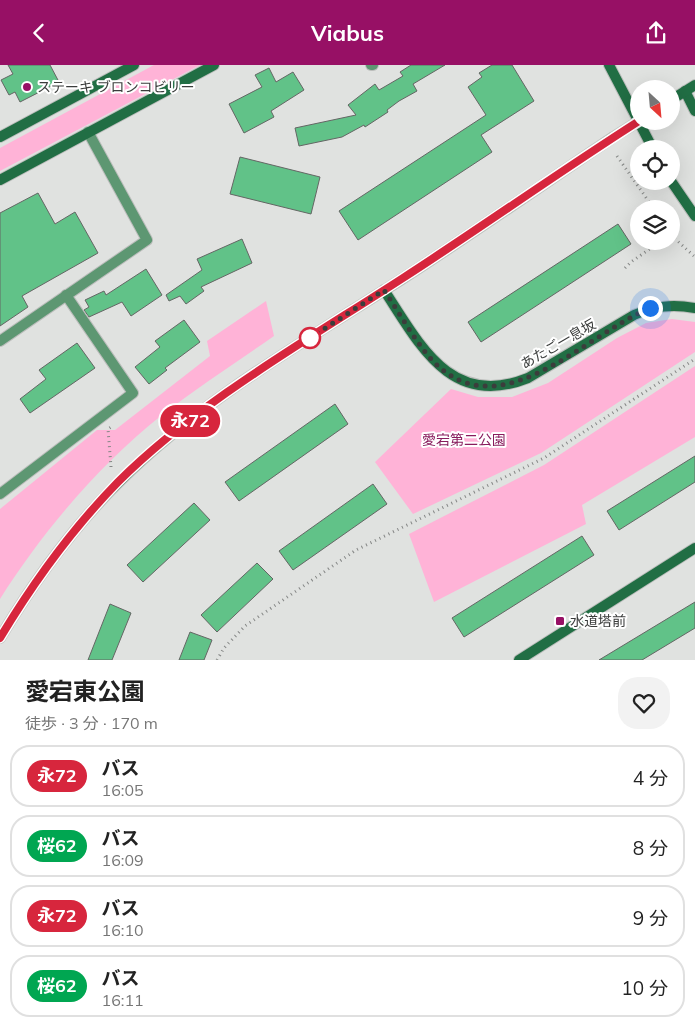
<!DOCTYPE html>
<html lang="ja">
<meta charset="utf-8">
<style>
:root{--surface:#fff;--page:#f2f2f2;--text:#222;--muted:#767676;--line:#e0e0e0;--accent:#971065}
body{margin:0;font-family:Mulish,"Noto Sans JP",sans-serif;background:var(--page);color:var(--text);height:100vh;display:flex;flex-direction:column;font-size:19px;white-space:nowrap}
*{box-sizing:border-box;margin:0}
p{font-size:16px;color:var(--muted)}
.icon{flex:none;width:28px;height:28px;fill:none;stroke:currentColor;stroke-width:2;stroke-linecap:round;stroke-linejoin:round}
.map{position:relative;height:595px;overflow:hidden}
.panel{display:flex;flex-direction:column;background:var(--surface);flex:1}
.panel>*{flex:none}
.badge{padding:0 10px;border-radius:16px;font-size:18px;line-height:32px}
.needle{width:32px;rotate:154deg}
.controls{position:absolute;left:630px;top:15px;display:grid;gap:10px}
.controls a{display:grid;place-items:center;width:50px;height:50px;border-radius:50%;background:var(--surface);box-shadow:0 5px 20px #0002;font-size:25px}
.you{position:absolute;width:25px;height:25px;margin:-12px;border:4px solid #fff;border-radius:50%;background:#1a73e8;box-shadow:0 0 0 8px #1a73e833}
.map>.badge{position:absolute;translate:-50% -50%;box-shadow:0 0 0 2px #fff}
.round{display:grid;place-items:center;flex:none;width:52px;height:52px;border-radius:20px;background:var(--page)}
.headline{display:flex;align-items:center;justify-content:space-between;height:85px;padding:0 25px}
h1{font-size:24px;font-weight:700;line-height:38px}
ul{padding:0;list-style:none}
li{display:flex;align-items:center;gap:15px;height:62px;margin:0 10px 8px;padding:0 15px;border:2px solid var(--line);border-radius:20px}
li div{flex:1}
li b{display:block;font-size:19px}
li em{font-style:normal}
li .badge{min-width:55px;font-weight:700;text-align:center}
header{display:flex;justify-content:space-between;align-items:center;height:65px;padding:0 25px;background:var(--accent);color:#fff;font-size:22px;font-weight:700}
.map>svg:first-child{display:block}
.green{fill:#ffb3d7}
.building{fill:#61c288;stroke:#646664}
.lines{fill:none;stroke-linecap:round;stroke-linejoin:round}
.street-casing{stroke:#bcbebc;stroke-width:12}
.secondary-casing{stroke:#bcbebc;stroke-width:12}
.path{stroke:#858786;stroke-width:3;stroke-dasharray:1 4;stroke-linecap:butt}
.street{stroke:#5d9772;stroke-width:10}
.secondary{stroke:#216e44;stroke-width:10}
.secondary-bridge-casing{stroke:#bcbebc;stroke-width:12;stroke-linecap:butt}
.secondary-bridge{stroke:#216e44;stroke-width:10}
.line-casing{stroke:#fff;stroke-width:11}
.line{stroke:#d7263d;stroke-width:8}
.walk{stroke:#3b3d3c;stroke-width:5;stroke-dasharray:0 9}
.poi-dot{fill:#971065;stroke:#fff;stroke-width:2}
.stop-dot{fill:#fff;stroke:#d7263d;stroke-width:2.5}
.labels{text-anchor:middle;stroke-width:4;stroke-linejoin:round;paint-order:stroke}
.poi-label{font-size:14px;fill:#3b3d3c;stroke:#fff;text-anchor:start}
.street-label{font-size:14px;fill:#3b3d3c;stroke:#fff}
.park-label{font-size:14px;fill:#881c5d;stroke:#fff}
</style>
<header><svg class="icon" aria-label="back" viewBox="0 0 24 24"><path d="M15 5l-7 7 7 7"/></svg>Viabus<svg class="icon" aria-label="share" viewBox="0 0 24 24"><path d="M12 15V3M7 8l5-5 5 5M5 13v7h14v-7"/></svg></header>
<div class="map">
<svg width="695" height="595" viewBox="0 0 695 595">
<rect width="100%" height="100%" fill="#e0e2e0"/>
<!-- green -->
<g class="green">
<polygon points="154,0 200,0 0,106 0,83"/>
<path d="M266,236l8,35c-37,26 -76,51 -112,79 -63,50 -119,116 -162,184v-90l97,-79h18l95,-74 -3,-15z"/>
<polygon points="672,254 695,257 695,287 541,388 413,449 375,397 451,324 478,332 512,332 548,318 617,273 646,258"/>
<polygon points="695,301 695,372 582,440 586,459 434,537 409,469 544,400"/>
</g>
<!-- building -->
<g class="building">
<polygon points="8,0 50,0 59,17 20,37 15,27 9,30 1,15 13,9"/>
<polygon points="411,0 445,0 413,19 417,26 399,36 387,45 388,47 365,62 364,60 342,72 299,81 295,63 356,50 348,40 375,19 379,25 403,11 400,7"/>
<polygon points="492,0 512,0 534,36 481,70 492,87 358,175 339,146 486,50 468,22 482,12 479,8"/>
<polygon points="269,3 276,17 293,7 304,25 271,46 274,52 244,68 229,39 262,22 255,10"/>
<polygon points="240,92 320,112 311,149 230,129"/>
<polygon points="38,128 55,159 75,147 98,188 22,231 28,242 0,261 0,148"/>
<polygon points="618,159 631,179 481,277 468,257"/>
<polygon points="242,174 252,198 201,222 204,226 186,239 180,231 169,236 166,230 202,205 197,194"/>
<polygon points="146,204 162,230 131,251 122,237 89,252 84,245 89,242 85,235 104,226 106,230"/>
<polygon points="184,255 200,277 165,303 167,305 149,319 135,302 160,282 155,276"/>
<polygon points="77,278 95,303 30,348 20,334 46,314 39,305"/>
<polygon points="335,339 348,359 239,436 225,417"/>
<polygon points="695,391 695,417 619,465 607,446"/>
<polygon points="373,419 387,439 293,505 279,486"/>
<polygon points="194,438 210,455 143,517 127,500"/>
<polygon points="582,471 594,490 464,572 452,553"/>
<polygon points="257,498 273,514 217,567 201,550"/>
<polygon points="695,537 695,563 642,595 599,595"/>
<polygon points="110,539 131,548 112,595 88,595"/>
<polygon points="190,567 212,575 204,595 179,595"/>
</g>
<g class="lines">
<defs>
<g id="street">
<polyline points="371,0 373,0"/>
<polyline points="0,276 147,175 88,67"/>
<polyline points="0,429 133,328 66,230"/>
</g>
<g id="secondary">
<polyline points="609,0 653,84"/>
<polyline points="685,26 695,46"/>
<polyline points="671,35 695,20"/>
<polyline points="0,72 134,0"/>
<polyline points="0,115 214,0"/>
<polyline points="671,116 695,151"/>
<path d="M384,225c36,55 67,119 144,88l106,-63c21,-9 38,-11 61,-7"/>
<path d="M0,573c33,-55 73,-111 119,-156 82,-82 186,-141 283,-203 71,-46 140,-94 210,-141"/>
<polyline points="519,595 695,483"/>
</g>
</defs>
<!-- street casing -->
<use href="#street" class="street-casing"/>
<!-- secondary casing -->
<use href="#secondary" class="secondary-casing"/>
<!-- path -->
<g class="path">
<polyline points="617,91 654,144"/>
<polyline points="671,170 695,192"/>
<polyline points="625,203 631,197 661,176"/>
<polyline points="111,402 108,364 111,362"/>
<polyline points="217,595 224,583 245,561 356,485 544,393 695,294"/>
</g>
<!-- street -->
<use href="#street" class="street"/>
<!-- secondary -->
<use href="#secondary" class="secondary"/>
<defs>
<polyline id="secondary-bridge" points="612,73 639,56"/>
</defs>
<!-- secondary-bridge casing -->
<use href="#secondary-bridge" class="secondary-bridge-casing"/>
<!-- secondary-bridge -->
<use href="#secondary-bridge" class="secondary-bridge"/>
</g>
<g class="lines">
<defs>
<path id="line" d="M0,573c33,-55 73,-110 118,-156 83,-82 188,-141 285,-204 79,-51 156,-106 236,-157"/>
</defs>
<!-- line casing -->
<use href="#line" class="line-casing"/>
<!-- line -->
<use href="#line" class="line"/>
<!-- walk -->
<path class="walk" d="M310,273l74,-48c14,21 27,44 42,63 68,85 156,-17 224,-45"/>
</g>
<!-- markers -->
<g class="poi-dot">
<circle cx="27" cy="22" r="5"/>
<rect x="555" y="551" width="10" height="10" rx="2.5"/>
</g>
<circle class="stop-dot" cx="310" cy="273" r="10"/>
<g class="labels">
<!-- poi labels -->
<g class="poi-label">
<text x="37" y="27">ステーキ ブロンコビリー</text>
<text x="570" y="561">水道塔前</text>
</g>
<!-- street labels -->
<g class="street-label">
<text transform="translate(558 279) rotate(-30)" y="5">あたご一息坂</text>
</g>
<!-- park labels -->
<g class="park-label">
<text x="464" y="380">愛宕第二公園</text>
</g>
</g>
</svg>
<div class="controls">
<a><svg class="needle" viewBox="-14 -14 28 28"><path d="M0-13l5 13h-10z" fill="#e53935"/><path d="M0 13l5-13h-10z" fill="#767676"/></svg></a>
<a><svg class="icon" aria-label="locate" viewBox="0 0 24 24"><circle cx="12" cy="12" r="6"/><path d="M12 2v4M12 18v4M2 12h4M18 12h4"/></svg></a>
<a><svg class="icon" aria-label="layers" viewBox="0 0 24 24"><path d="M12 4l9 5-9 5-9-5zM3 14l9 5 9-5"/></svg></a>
</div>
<div class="you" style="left:650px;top:243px"></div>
<b class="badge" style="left:190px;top:356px;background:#d7263d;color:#fff">永72</b>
</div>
<section class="panel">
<div class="headline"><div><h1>愛宕東公園</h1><p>徒歩 · 3 分 · 170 m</p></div><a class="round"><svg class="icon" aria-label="heart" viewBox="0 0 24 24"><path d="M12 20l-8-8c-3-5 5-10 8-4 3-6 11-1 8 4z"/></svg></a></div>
<ul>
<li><span class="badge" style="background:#d7263d;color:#fff">永72</span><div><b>バス</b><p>16:05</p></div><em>4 分</em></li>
<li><span class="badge" style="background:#00a651;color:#fff">桜62</span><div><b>バス</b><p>16:09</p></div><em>8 分</em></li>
<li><span class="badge" style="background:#d7263d;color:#fff">永72</span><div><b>バス</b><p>16:10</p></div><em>9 分</em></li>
<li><span class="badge" style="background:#00a651;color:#fff">桜62</span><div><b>バス</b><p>16:11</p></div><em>10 分</em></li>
</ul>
</section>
